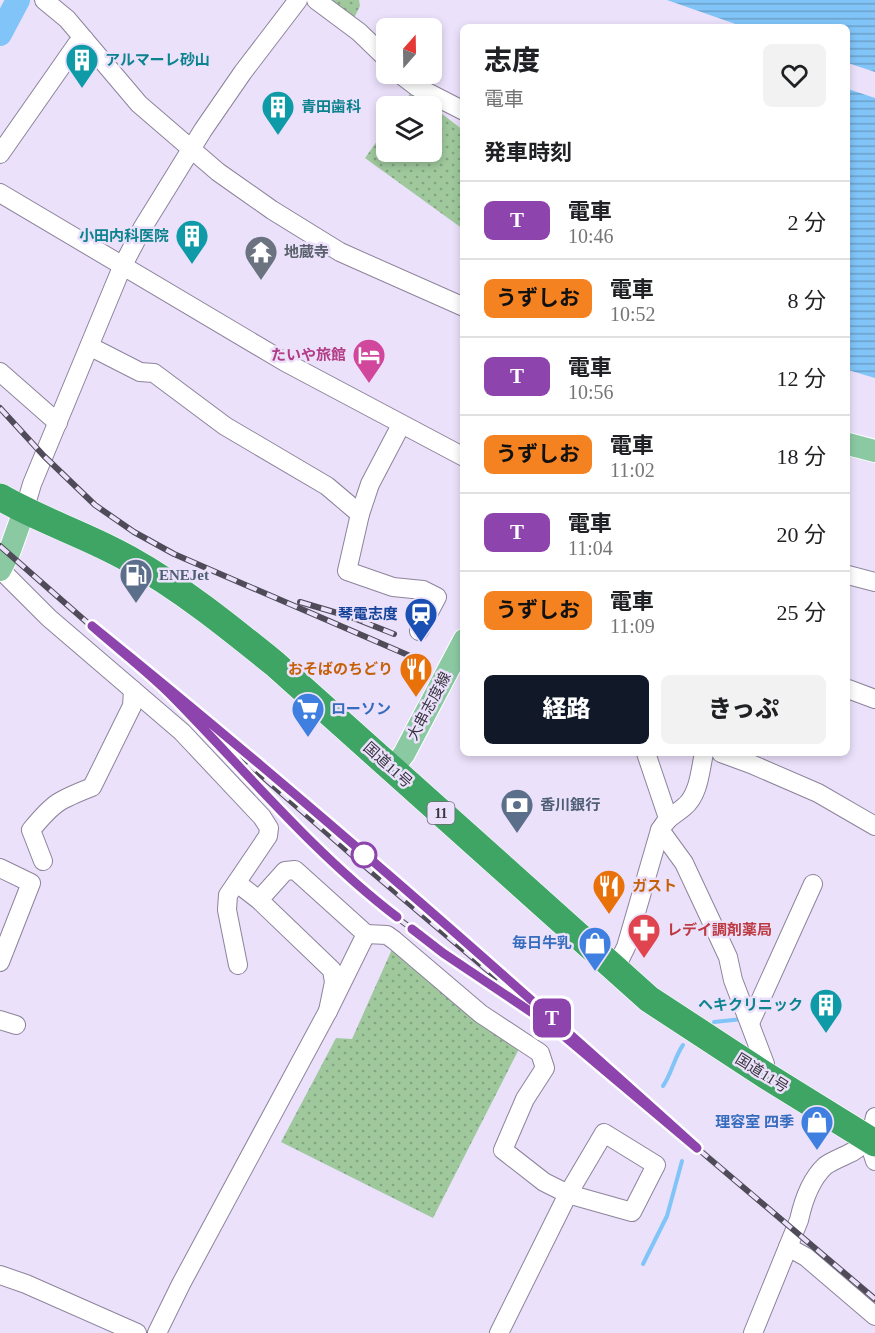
<!DOCTYPE html>
<html lang="ja">
<meta charset="utf-8">
<style>
:root{--surface:#fff;--page:#f2f2f2;--text:#202124;--muted:#757577;--line:#e0e0e0;--accent:#111827}
body{margin:0;font-family:"Times New Roman","Noto Sans JP",serif;background:var(--page);color:var(--text);height:100vh;display:flex;flex-direction:column;font-size:22px;white-space:nowrap}
*{box-sizing:border-box;margin:0}
p{font-size:20px;color:var(--muted)}
.icon{flex:none;width:33px;height:33px;fill:none;stroke:currentColor;stroke-width:2;stroke-linecap:round;stroke-linejoin:round}
.map{position:relative;flex:1;overflow:hidden}
.sheet{position:absolute;left:460px;top:24px;width:390px;height:732px;display:flex;flex-direction:column;background:var(--surface);border-radius:9px;box-shadow:0 3px 9px #0003}
.sheet>*{flex:none}
.badge{padding:0 12px;border-radius:9px;font-size:21px;line-height:39px}
.needle{width:39px;rotate:20deg}
.buttons{position:absolute;left:376px;top:18px;display:grid;gap:12px}
.buttons a{display:grid;place-items:center;width:66px;height:66px;border-radius:9px;background:var(--surface);box-shadow:0 3px 9px #0003;font-size:30px}
.map>.badge{position:absolute;translate:-50% -50%;box-shadow:0 0 0 3px #fff}
h2{padding:0 24px;font-size:22px;line-height:54px}
.round{display:grid;place-items:center;flex:none;width:63px;height:63px;border-radius:9px;background:var(--page)}
.summary{display:flex;align-items:center;justify-content:space-between;height:102px;padding:0 24px}
h1{font-size:28px;font-weight:800;line-height:45px}
.action{display:flex;gap:12px;margin-top:auto;padding:12px 24px}
.action a{flex:1;height:69px;border-radius:9px;background:var(--accent);color:#fff;font-size:24px;font-weight:800;line-height:69px;text-align:center}
.action a+a{background:var(--page);color:var(--text)}
ul{padding:0;list-style:none}
li{display:flex;align-items:center;gap:18px;height:78px;padding:0 24px;border-top:2px solid var(--line)}
li div{flex:1}
li b{display:block;font-size:22px}
li em{font-style:normal}
li .badge{min-width:66px;font-weight:700;text-align:center}
.map>svg:first-child{display:block}
.park{fill:url(#park-dots)}
.water{fill:url(#water-rules)}
.pier{fill:#ebe1fb}
.lines{fill:none;stroke-linecap:round;stroke-linejoin:round}
.stream{stroke:#81c4f8;stroke-width:4}
.river{stroke:#81c4f8;stroke-width:24}
.minor-casing{stroke:#8d839b;stroke-width:20}
.major-casing{stroke:#fff;stroke-width:24}
.highway-casing{stroke:#fff;stroke-width:28}
.minor{stroke:#fff;stroke-width:18}
.major{stroke:#8bc9a3;stroke-width:22}
.highway{stroke:#3ea565;stroke-width:27}
.rail-casing{stroke:#504b58;stroke-width:6}
.rail{stroke:#ebe1fb;stroke-width:4;stroke-dasharray:11;stroke-linecap:butt}
.line-casing{stroke:#fff;stroke-width:14}
.line{stroke:#8e44ad;stroke-width:9}
.stop-dot{fill:#fff;stroke:#8e44ad;stroke-width:3}
.labels{text-anchor:middle;stroke-width:5;stroke-linejoin:round;paint-order:stroke}
.shield{fill:#ebe1fb;stroke:#6e6977;stroke-width:1.5}
.shield-label{font-size:14px;font-weight:bold;fill:#39353f}
.culture-label{font-size:15px;font-weight:bold;fill:#0d838f;stroke:#ebe1fb;text-anchor:start}
.worship-label{font-size:15px;font-weight:bold;fill:#5b616d;stroke:#ebe1fb;text-anchor:start}
.hotel-label{font-size:15px;font-weight:bold;fill:#b23c85;stroke:#ebe1fb;text-anchor:end}
.service-label{font-size:15px;font-weight:bold;fill:#4e5e75;stroke:#ebe1fb;text-anchor:start}
.transit-label{font-size:15px;font-weight:bold;fill:#164399;stroke:#ebe1fb;text-anchor:end}
.food-label{font-size:15px;font-weight:bold;fill:#c56008;stroke:#ebe1fb;text-anchor:end}
.street-label{font-size:15px;fill:#39353f;stroke:#ebe1fb}
.shop-label{font-size:15px;font-weight:bold;fill:#366cbe;stroke:#ebe1fb;text-anchor:end}
.health-label{font-size:15px;font-weight:bold;fill:#be3a42;stroke:#ebe1fb;text-anchor:start}
</style>
<div class="map">
<svg width="875" height="1333" viewBox="0 0 875 1333">
<defs>
<pattern id="park-dots" width="8" height="8" patternUnits="userSpaceOnUse" patternTransform="scale(1.5)"><rect width="8" height="8" fill="#9fc99d"/><path d="M2 2h.1M6 6h.1" fill="none" stroke="#83a481" stroke-width="1.8" stroke-linecap="round"/></pattern>
<pattern id="water-rules" width="6" height="5" patternUnits="userSpaceOnUse" patternTransform="scale(1.5)"><rect width="6" height="5" fill="#81c4f8"/><path d="M0 2.5h6" fill="none" stroke="#6ba0ca"/></pattern>
</defs>
<rect width="100%" height="100%" fill="#ebe1fb"/>
<!-- park -->
<g class="park">
<polygon points="329,0 359,0 360,6 354,18"/>
<polygon points="412,91 463,130 463,229 365,158 387,127 387,152 432,152 432,106 401,106"/>
<polygon points="393,947 519,1049 433,1218 281,1142 336,1038 352,1039"/>
</g>
<!-- water -->
<polygon class="water" points="667,0 875,0 875,378 848,370 848,27 744,27"/>
<!-- pier -->
<polygon class="pier" points="848,63 875,72 875,98 848,89"/>
<g class="lines">
<!-- stream -->
<g class="stream">
<polyline points="714,1022 743,1019"/>
<path d="M663,1086c9,-13 11,-28 20,-41"/>
<polyline points="643,1264 667,1216 682,1161"/>
</g>
<!-- river -->
<polyline class="river" points="0,34 18,0"/>
<defs>
<g id="minor">
<polyline points="44,0 67,19 139,104 218,172 272,210 340,252 464,307"/>
<polyline points="316,0 359,32 387,59"/>
<polyline points="400,74 417,87 464,111"/>
<polyline points="0,154 77,44 84,39"/>
<polyline points="0,193 285,362 464,457"/>
<polyline points="91,347 140,372 154,373 225,426 327,486 360,514"/>
<polyline points="0,372 58,423"/>
<polyline points="401,425 370,484 360,514 347,571 393,587 423,590 437,597 419,631"/>
<polyline points="24,511 32,484 122,267 143,227 203,130 243,72 298,0"/>
<polyline points="0,569 49,618 182,732 262,817 269,828 268,836 228,895 227,910 238,965"/>
<polyline points="848,575 875,582"/>
<polyline points="848,689 875,699"/>
<polyline points="646,753 668,818"/>
<polyline points="721,753 751,764 818,793 875,826"/>
<polyline points="660,830 684,863 728,957 733,980 765,1064 765,1075"/>
<path d="M43,861l-12,-31c23,-28 28,-30 61,-43l40,-81 1,-16"/>
<polyline points="0,868 31,883 0,962"/>
<polyline points="237,883 259,900 332,970 334,982 328,1011 366,934 295,870 285,871 259,900"/>
<polyline points="366,934 387,935 394,940 481,1014 540,1053 545,1068 525,1099 503,1150 544,1182 568,1194 632,1212 656,1165 604,1133 568,1194 499,1333"/>
<path d="M615,969l11,-22 34,-117c9,-14 12,-13 24,-23 15,-12 16,-36 20,-54"/>
<polyline points="0,1020 16,1025"/>
<polyline points="750,1023 813,884"/>
<polyline points="868,1139 875,1161"/>
<polyline points="788,1247 806,1257 875,1316"/>
<polyline points="0,1275 26,1284 137,1333"/>
<polyline points="157,1333 181,1284 328,1011"/>
<path d="M753,1333l46,-113c4,-18 11,-40 26,-54 7,-5 13,-7 21,-11 17,-7 26,-20 29,-38"/>
</g>
<g id="major">
<polyline points="848,444 875,451"/>
<polyline points="0,570 9,553 24,511"/>
<polyline points="392,769 404,754 464,640"/>
</g>
<path id="highway" d="M0,497c41,24 87,38 129,62 52,29 99,67 146,105l374,335 116,76 110,68"/>
</defs>
<!-- minor casing -->
<use href="#minor" class="minor-casing"/>
<!-- major casing -->
<use href="#major" class="major-casing"/>
<!-- highway casing -->
<use href="#highway" class="highway-casing"/>
<!-- minor -->
<use href="#minor" class="minor"/>
<!-- major -->
<use href="#major" class="major"/>
<!-- highway -->
<use href="#highway" class="highway"/>
<defs>
<g id="rail">
<polyline points="0,408 44,456 95,505 134,532 174,554 424,662"/>
<polyline points="0,546 360,862 875,1299"/>
<polyline points="300,602 351,617 394,634"/>
<path d="M227,754c49,52 98,106 154,151 36,29 74,55 112,80"/>
</g>
</defs>
<!-- rail casing -->
<use href="#rail" class="rail-casing"/>
<!-- rail -->
<use href="#rail" class="rail"/>
</g>
<g class="lines">
<defs>
<path id="line" d="M397,917c-84,-64 -152,-147 -226,-222 -24,-24 -53,-46 -79,-69 207,167 407,344 605,522l-145,-122 -109,-73 -31,-24"/>
</defs>
<!-- line casing -->
<use href="#line" class="line-casing"/>
<!-- line -->
<use href="#line" class="line"/>
</g>
<!-- icons -->
<defs>
<symbol id="building-pin" viewBox="-11 -11 22 30"><path d="M0 17L-7.5 6A9.5 9.5 0 1 1 7.5 6Z" fill="#0f9aa8" stroke="#ebe1fb"/><path d="M-4-6H4V6H1V3H-1V6H-4ZM-2.5-4.3h1.7v1.8h-1.7ZM.8-4.3h1.7v1.8H.8ZM-2.5-1h1.7V.8h-1.7ZM.8-1h1.7V.8H.8Z" fill="#fff"/></symbol>
<symbol id="temple-pin" viewBox="-11 -11 22 30"><path d="M0 17L-7.5 6A9.5 9.5 0 1 1 7.5 6Z" fill="#6b7280" stroke="#ebe1fb"/><path d="M0-6L5-2H3V0L6.5 2.5H4V6H1.5V3h-3V6H-4V2.5H-6.5L-3 0V-2H-5Z" fill="#fff"/></symbol>
<symbol id="hotel-pin" viewBox="-11 -11 22 30"><path d="M0 17L-7.5 6A9.5 9.5 0 1 1 7.5 6Z" fill="#d1479c" stroke="#ebe1fb"/><path d="M-6-4.5h1.5V1H6V5H4.5V3h-9V5H-6ZM-4 0a1.8 1.8 0 1 1 3.6 0ZM.5 0V-2.5h3Q6-2.5 6 0Z" fill="#fff"/></symbol>
<symbol id="fuel-pin" viewBox="-11 -11 22 30"><path d="M0 17L-7.5 6A9.5 9.5 0 1 1 7.5 6Z" fill="#5c6f8a" stroke="#ebe1fb"/><path d="M-5.5-6h7V0h2V4h1.3V-2.5L3-4.5l.8-.8L6-3V5H2.5V1h-1V6h-7ZM-4.2-4.7v3.2H.2V-4.7Z" fill="#fff"/></symbol>
<symbol id="station-pin" viewBox="-11 -11 22 30"><path d="M0 17L-7.5 6A9.5 9.5 0 1 1 7.5 6Z" fill="#1a4fb4" stroke="#ebe1fb"/><path d="M-3-6H3Q5-6 5-4V2Q5 4 3 4L4.5 6H3L1.5 4h-3L-3 6H-4.5L-3 4Q-5 4-5 2V-4Q-5-6-3-6ZM-3.5-4v3h7v-3ZM-3.5 1v1.5H-2V1ZM2 1v1.5H3.5V1Z" fill="#fff"/></symbol>
<symbol id="restaurant-pin" viewBox="-11 -11 22 30"><path d="M0 17L-7.5 6A9.5 9.5 0 1 1 7.5 6Z" fill="#e8710a" stroke="#ebe1fb"/><path d="M-5-6h1v4h1v-4h1v4h1v-4h1v5L-1.5 .5V6h-2V.5L-5-1ZM5-6V6H3V1.5H1.5Q1.5-4 5-6Z" fill="#fff"/></symbol>
<symbol id="supermarket-pin" viewBox="-11 -11 22 30"><path d="M0 17L-7.5 6A9.5 9.5 0 1 1 7.5 6Z" fill="#3f7fe0" stroke="#ebe1fb"/><path d="M-6-5.5h2.5l.6 2H6L4.5 2H-2.5L-4.4-4H-6ZM-1.5 3.2a1.3 1.3 0 1 0 .1 0ZM3 3.2a1.3 1.3 0 1 0 .1 0Z" fill="#fff"/></symbol>
<symbol id="bank-pin" viewBox="-11 -11 22 30"><path d="M0 17L-7.5 6A9.5 9.5 0 1 1 7.5 6Z" fill="#5c6f8a" stroke="#ebe1fb"/><path d="M-6-4H6V4H-6ZM0-2.3a2.3 2.3 0 1 0 0 4.6a2.3 2.3 0 1 0 0-4.6Z" fill="#fff"/></symbol>
<symbol id="pharmacy-pin" viewBox="-11 -11 22 30"><path d="M0 17L-7.5 6A9.5 9.5 0 1 1 7.5 6Z" fill="#e0444e" stroke="#ebe1fb"/><path d="M-2-6h4v4h4v4h-4v4h-4v-4h-4v-4h4Z" fill="#fff"/></symbol>
<symbol id="shop-pin" viewBox="-11 -11 22 30"><path d="M0 17L-7.5 6A9.5 9.5 0 1 1 7.5 6Z" fill="#3f7fe0" stroke="#ebe1fb"/><path d="M-5-2.5h2.3a2.7 3.5 0 0 1 5.4 0H5L5.5 6h-11ZM-1.5-2.5h3a1.5 2.3 0 0 0-3 0Z" fill="#fff"/></symbol>
</defs>
<g fill-rule="evenodd">
<use href="#building-pin" x="63" y="41" width="38" height="52"/>
<use href="#building-pin" x="259" y="88" width="38" height="52"/>
<use href="#building-pin" x="173" y="217" width="38" height="52"/>
<use href="#temple-pin" x="242" y="233" width="38" height="52"/>
<use href="#hotel-pin" x="350" y="336" width="38" height="52"/>
<use href="#fuel-pin" x="117" y="556" width="38" height="52"/>
<use href="#station-pin" x="402" y="595" width="38" height="52"/>
<use href="#restaurant-pin" x="397" y="650" width="38" height="52"/>
<use href="#supermarket-pin" x="289" y="690" width="38" height="52"/>
<use href="#bank-pin" x="498" y="786" width="38" height="52"/>
<use href="#restaurant-pin" x="590" y="867" width="38" height="52"/>
<use href="#pharmacy-pin" x="625" y="911" width="38" height="52"/>
<use href="#shop-pin" x="576" y="924" width="38" height="52"/>
<use href="#building-pin" x="807" y="986" width="38" height="52"/>
<use href="#shop-pin" x="798" y="1103" width="38" height="52"/>
</g>
<!-- markers -->
<circle class="stop-dot" cx="364" cy="855" r="12"/>
<g class="labels">
<!-- shield labels -->
<rect class="shield" x="427.5" y="802" width="27" height="22" rx="4.5"/>
<g class="shield-label">
<text x="441" y="818">11</text>
</g>
<!-- culture labels -->
<g class="culture-label">
<text x="105" y="65">アルマーレ砂山</text>
<text x="301" y="112">青田歯科</text>
<text x="169" y="241" text-anchor="end">小田内科医院</text>
<text x="803" y="1010" text-anchor="end">ヘキクリニック</text>
</g>
<!-- worship labels -->
<g class="worship-label">
<text x="284" y="257">地蔵寺</text>
</g>
<!-- hotel labels -->
<g class="hotel-label">
<text x="346" y="360">たいや旅館</text>
</g>
<!-- service labels -->
<g class="service-label">
<text x="159" y="580">ENEJet</text>
<text x="540" y="810">香川銀行</text>
</g>
<!-- transit labels -->
<g class="transit-label">
<text x="398" y="619">琴電志度</text>
</g>
<!-- food labels -->
<g class="food-label">
<text x="393" y="674">おそばのちどり</text>
<text x="632" y="891" text-anchor="start">ガスト</text>
</g>
<!-- street labels -->
<g class="street-label">
<text transform="translate(429 706) rotate(-62)" y="5">大串志度線</text>
<text transform="translate(388 765) rotate(42)" y="5">国道11号</text>
<text transform="translate(762 1073) rotate(32)" y="5">国道11号</text>
</g>
<!-- shop labels -->
<g class="shop-label">
<text x="331" y="714" text-anchor="start">ローソン</text>
<text x="572" y="948">毎日牛乳</text>
<text x="794" y="1127">理容室 四季</text>
</g>
<!-- health labels -->
<g class="health-label">
<text x="667" y="935">レデイ調剤薬局</text>
</g>
</g>
</svg>
<div class="buttons">
<a><svg class="needle" viewBox="-14 -14 28 28"><path d="M0-13l5 13h-10z" fill="#e53935"/><path d="M0 13l5-13h-10z" fill="#757577"/></svg></a>
<a><svg class="icon" aria-label="layers" viewBox="0 0 24 24"><path d="M12 4l9 5-9 5-9-5zM3 14l9 5 9-5"/></svg></a>
</div>
<b class="badge" style="left:552px;top:1018px;background:#8e44ad;color:#fff">T</b>
<section class="sheet">
<div class="summary"><div><h1>志度</h1><p>電車</p></div><a class="round"><svg class="icon" aria-label="heart" viewBox="0 0 24 24"><path d="M12 20l-8-8c-3-5 5-10 8-4 3-6 11-1 8 4z"/></svg></a></div>
<h2>発車時刻</h2>
<ul>
<li><span class="badge" style="background:#8e44ad;color:#fff">T</span><div><b>電車</b><p>10:46</p></div><em>2 分</em></li>
<li><span class="badge" style="background:#f58220;color:#111">うずしお</span><div><b>電車</b><p>10:52</p></div><em>8 分</em></li>
<li><span class="badge" style="background:#8e44ad;color:#fff">T</span><div><b>電車</b><p>10:56</p></div><em>12 分</em></li>
<li><span class="badge" style="background:#f58220;color:#111">うずしお</span><div><b>電車</b><p>11:02</p></div><em>18 分</em></li>
<li><span class="badge" style="background:#8e44ad;color:#fff">T</span><div><b>電車</b><p>11:04</p></div><em>20 分</em></li>
<li><span class="badge" style="background:#f58220;color:#111">うずしお</span><div><b>電車</b><p>11:09</p></div><em>25 分</em></li>
</ul>
<div class="action"><a>経路</a><a>きっぷ</a></div>
</section>
</div>
